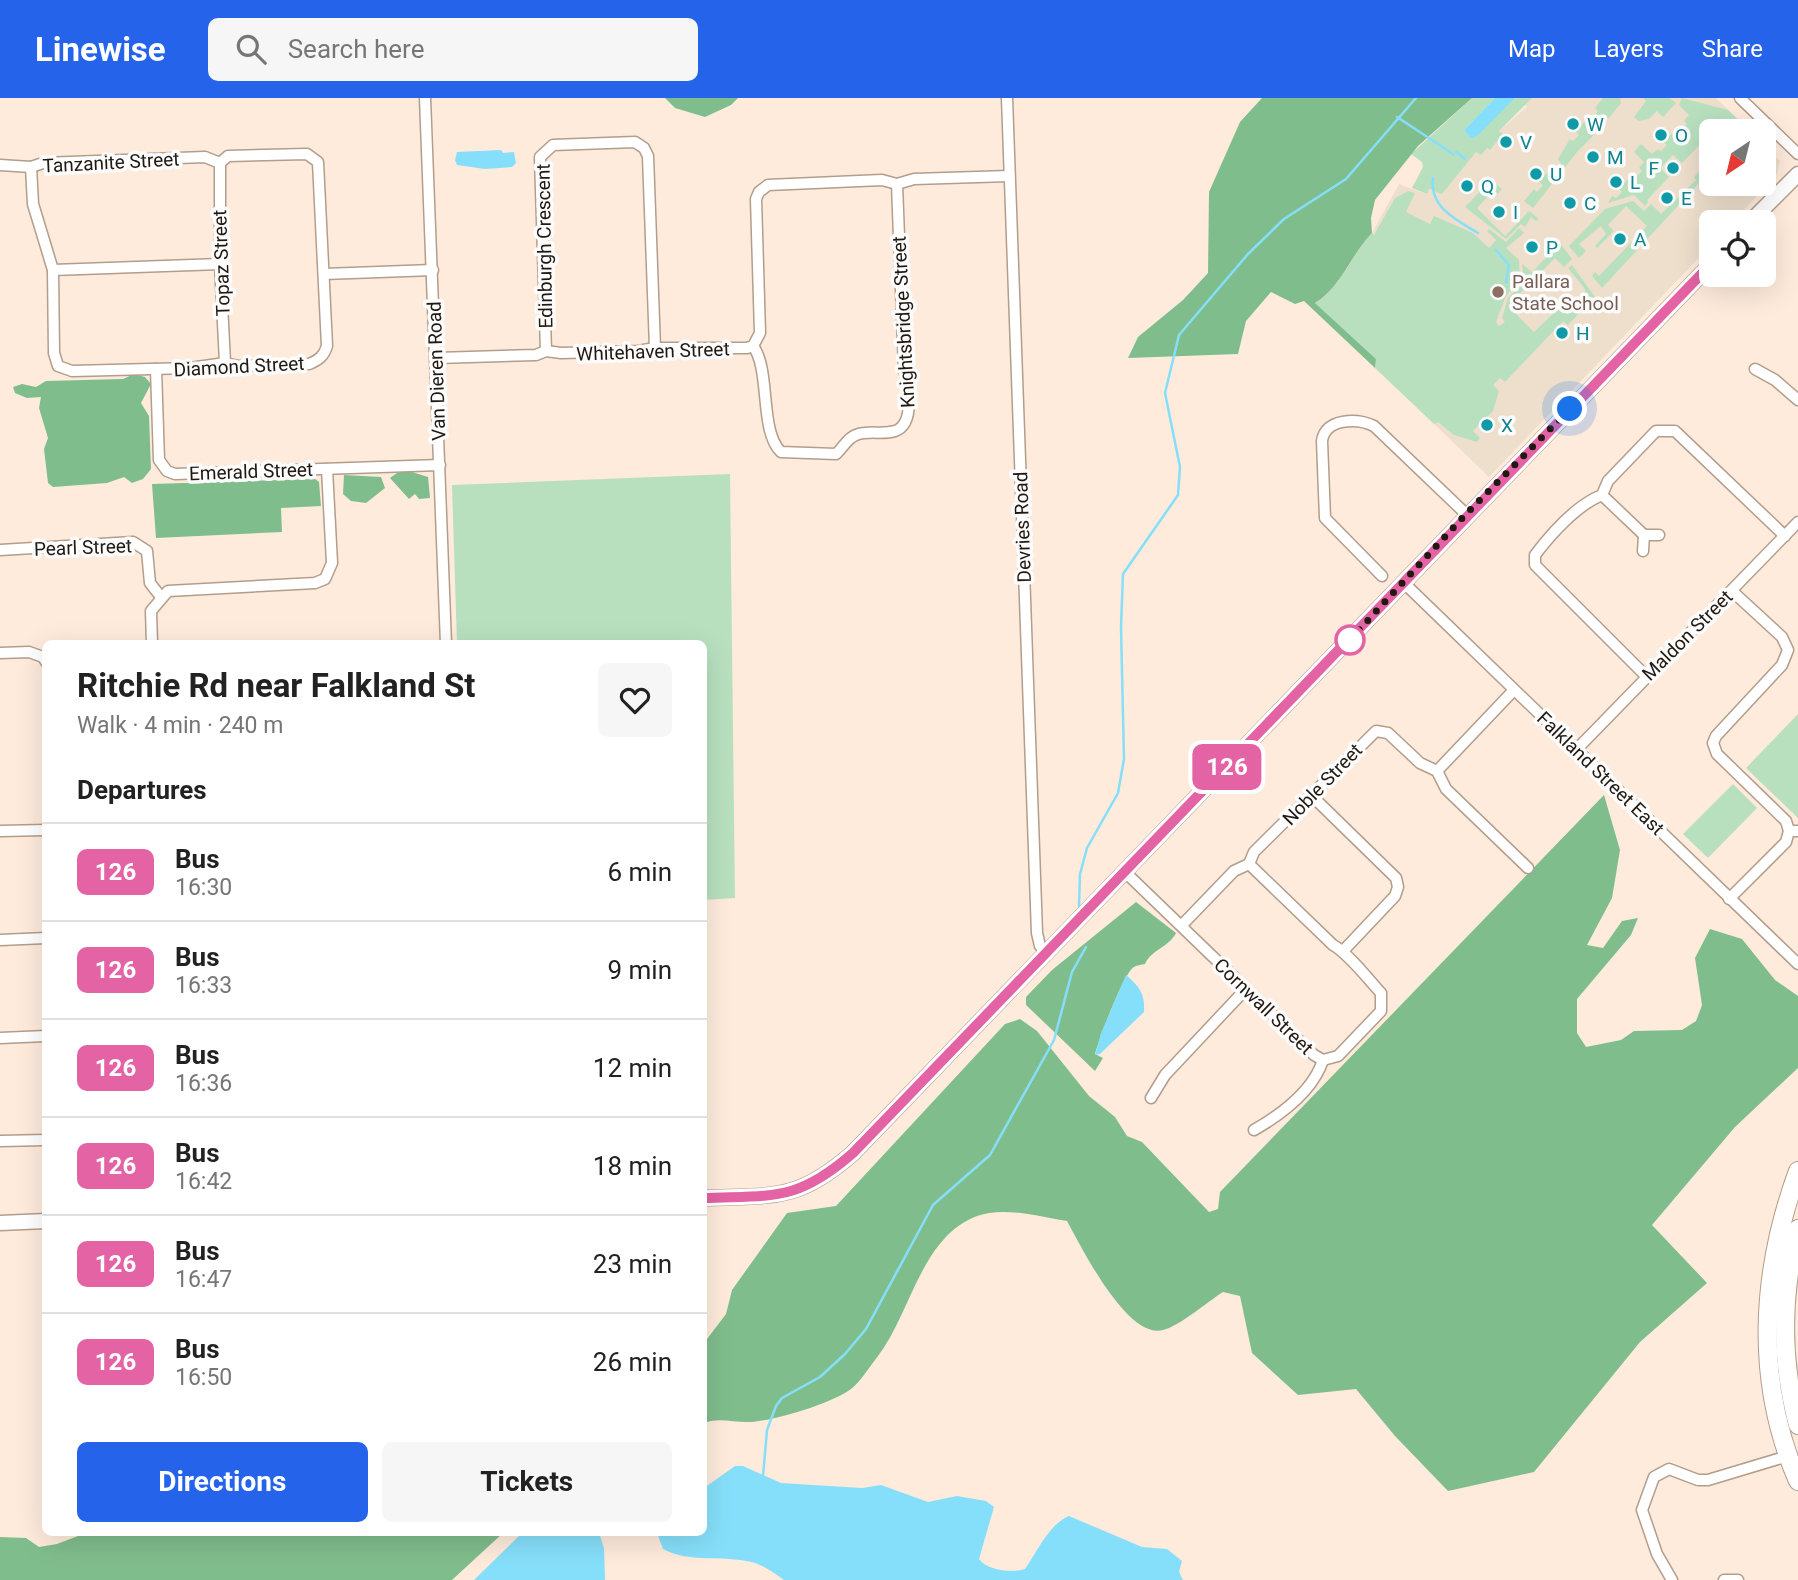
<!DOCTYPE html>
<meta charset="utf-8">
<style>
:root{--surface:#fff;--page:#f6f6f6;--text:#222;--muted:#767676;--line:#e0e0e0;--accent:#2563eb}
body{margin:0;font-family:Roboto,sans-serif;background:var(--page);color:var(--text);height:100vh;display:flex;flex-direction:column;font-size:26px;white-space:nowrap}
*{box-sizing:border-box;margin:0}
p{font-size:23px;color:var(--muted)}
.icon{flex:none;width:38px;height:38px;fill:none;stroke:currentColor;stroke-width:2;stroke-linecap:round;stroke-linejoin:round}
.map{position:relative;flex:1;overflow:hidden}
.sheet{position:absolute;left:42px;top:542px;width:665px;height:896px;display:flex;flex-direction:column;background:var(--surface);border-radius:10px;box-shadow:0 7px 28px #0002}
.sheet>*{flex:none}
.badge{padding:0 14px;border-radius:10px;font-size:24px;line-height:46px}
.needle{width:46px;rotate:215deg}
.controls{position:absolute;left:1699px;top:21px;display:grid;gap:14px}
.controls a{display:grid;place-items:center;width:77px;height:77px;border-radius:10px;background:var(--surface);box-shadow:0 7px 28px #0002;font-size:35px}
.you{position:absolute;width:35px;height:35px;margin:-18px;border:5px solid #fff;border-radius:50%;background:#1a73e8;box-shadow:0 0 0 10px #1a73e833}
.map>.badge{position:absolute;translate:-50% -50%;box-shadow:0 0 0 4px #fff}
h2{padding:0 35px;font-size:26px;line-height:63px}
.round{display:grid;place-items:center;flex:none;width:74px;height:74px;border-radius:10px;background:var(--page)}
.summary{display:flex;align-items:center;justify-content:space-between;height:119px;padding:0 35px}
h1{font-size:33px;font-weight:700;line-height:52px}
.button{display:flex;gap:14px;margin-top:auto;padding:14px 35px}
.button a{flex:1;height:80px;border-radius:10px;background:var(--accent);color:#fff;font-size:28px;font-weight:700;line-height:80px;text-align:center}
.button a+a{background:var(--page);color:var(--text)}
ul{padding:0;list-style:none}
li{display:flex;align-items:center;gap:21px;height:98px;padding:0 35px;border-top:2px solid var(--line)}
li div{flex:1}
li b{display:block;font-size:26px}
li em{font-style:normal}
li .badge{min-width:77px;font-weight:700;text-align:center}
header{display:flex;align-items:center;gap:42px;box-sizing:border-box;height:98px;padding:0 35px;background:var(--accent);color:#fff}
header strong{font-size:33px}
nav{display:flex;gap:38px;margin-inline-start:auto;font-size:24px}
.search{width:490px;height:63px;background:var(--page);display:flex;align-items:center;gap:18px;box-sizing:border-box;padding:0 24px;border-radius:10px;color:var(--muted);font-size:26px}
.map>svg:first-child{display:block}
.education{fill:#eedfcc}
.green{fill:#b8e0bf}
.forest{fill:#80bd8d}
.water{fill:#86dffa}
.lines{fill:none;stroke-linecap:round;stroke-linejoin:round}
.stream{stroke:#86dffa;stroke-width:2.5}
.minor-casing{stroke:#b39d8b;stroke-width:13}
.tertiary-casing{stroke:#b39d8b;stroke-width:17}
.primary-casing{stroke:#b39d8b;stroke-width:20}
.minor{stroke:#fff;stroke-width:10}
.tertiary{stroke:#fff;stroke-width:14}
.primary{stroke:#fff;stroke-width:18}
.line-casing{stroke:#fff;stroke-width:16}
.line{stroke:#e463a4;stroke-width:10}
.walk{stroke:#201811;stroke-width:7;stroke-dasharray:0 12.6}
.culture-dot{fill:#0f9aa8;stroke:#fcfcfc;stroke-width:2.5}
.education-dot{fill:#8d6e63;stroke:#fcfcfc;stroke-width:2.5}
.stop-dot{fill:#fff;stroke:#e463a4;stroke-width:3.5}
.labels{text-anchor:middle;stroke-width:7;stroke-linejoin:round;paint-order:stroke}
.culture-label{font-size:19px;fill:#0d838f;stroke:#fcfcfc;text-anchor:start}
.street-label{font-size:19px;fill:#201811;stroke:#fcfcfc}
.education-label{font-size:19px;fill:#785e54;stroke:#fcfcfc;text-anchor:start}
</style>
<header>
<strong>Linewise</strong>
<div class="search"><svg class="icon" aria-label="search" viewBox="0 0 24 24"><circle cx="10" cy="10" r="6"/><path d="M15 15l6 6"/></svg>Search here</div>
<nav><a>Map</a><a>Layers</a><a>Share</a></nav>
</header>
<div class="map">
<svg width="1798" height="1482" viewBox="0 0 1798 1482">
<rect width="100%" height="100%" fill="#feebdc"/>
<!-- education -->
<polygon class="education" points="1527,0 1716,0 1750,33 1712,33 1712,86 1764,86 1764,47 1780,63 1777,76 1733,124 1712,124 1711,147 1489,379 1311,207 1372,135 1399,86 1426,96 1429,91 1442,95 1478,51 1527,9 1523,4"/>
<!-- green -->
<g class="green">
<polygon points="1472,0 1495,0 1464,32 1471,41 1515,0 1532,0 1499,33 1503,36 1490,52 1487,50 1481,57 1476,54 1442,96 1429,91 1427,96 1412,90 1423,69 1422,64 1411,56"/>
<polygon points="1603,0 1620,0 1621,5 1609,20 1605,18 1600,25 1603,28 1577,54 1533,110 1524,103 1534,91 1537,94 1543,87 1539,84 1552,69 1556,71 1561,65 1558,61 1570,41 1573,43 1579,37 1576,34 1589,18 1592,20 1598,13 1595,10"/>
<polygon points="1643,0 1669,0 1676,5 1663,19 1657,13 1649,21 1639,23 1634,19 1646,3"/>
<polygon points="1682,0 1728,12 1750,33 1727,33 1719,27 1682,65 1673,57 1660,70 1669,79 1647,102 1648,104 1645,108 1634,97 1608,105 1612,98 1616,100 1622,94 1619,91 1633,76 1636,79 1642,73 1639,70 1644,64 1634,54 1641,46 1652,56 1658,51 1661,53 1667,47 1664,44 1678,29 1681,32 1687,26 1684,23 1689,17 1679,7"/>
<polygon points="1711,64 1711,72 1602,190 1592,178 1595,174 1599,178 1647,128 1626,108 1608,127 1614,133 1597,150 1595,148 1606,136 1601,128 1579,146 1586,153 1579,160 1569,148 1605,111 1633,103 1644,113 1651,106 1661,116 1696,82 1694,79 1700,72 1702,74"/>
<polygon points="1491,82 1502,91 1495,99 1491,95 1477,110 1505,138 1529,113 1539,121 1536,123 1531,119 1525,129 1521,126 1506,141 1465,109"/>
<path d="M1408,93l7,2 -9,19 24,12 4,-8 39,17 16,15 7,-8 -9,-9 2,-2 17,13 13,-14 5,5 -18,15 13,12 1,20 -14,16 -10,26 3,4 6,-4 -3,-4 6,-20 13,-14 4,4 -17,18 26,26 25,-24 5,5 22,-23 -18,-22 4,-3 23,32 -27,28 -5,-4 -58,61 -5,-4 -7,7 6,6 -6,20 -20,20 7,7 -3,4 -23,-7 -16,-13 -4,2 -59,-56 1,-9 -61,-56c26,-15 36,-47 57,-70l2,2 21,-37z"/>
<polygon points="1560,145 1572,161 1564,169 1555,160 1528,188 1524,183 1522,166 1532,174"/>
<polygon points="730,376 735,800 704,802 704,546 457,546 452,387"/>
<polygon points="1798,616 1798,720 1746,670"/>
<polygon points="1733,686 1757,710 1708,760 1683,736"/>
</g>
<!-- forest -->
<g class="forest">
<polygon points="665,0 738,0 731,7 705,19 675,10"/>
<path d="M1262,0h210l-54,48 -43,54 -4,18 1,15c-22,23 -30,53 -57,70l61,56 -1,9 -71,-67 -9,3 -24,-12 -25,29 -8,33 -110,4 10,-21 45,-37 25,-27 1,-81 31,-70z"/>
<polygon points="134,276 145,279 151,286 141,305 149,318 151,371 143,381 132,385 124,379 107,385 53,389 48,385 44,351 48,340 39,310 41,299 27,300 15,295 13,289 22,286 36,289 46,283 123,281"/>
<polygon points="409,373 428,379 430,400 419,401 415,396 409,401 390,380 397,375"/>
<polygon points="344,377 381,379 385,390 366,405 351,403 343,396"/>
<polygon points="315,381 319,384 321,408 281,410 282,434 156,440 152,386"/>
<path d="M1604,697l16,55 -8,48 -25,47 16,3 19,-27 16,-3 -7,17 -54,64v34l9,14 35,-7 13,-9 48,-1 14,-9 6,-16 -7,-47 15,-29 32,10 33,41 23,16v72l-63,59 -83,98 55,58 -67,59 -106,130 -86,19 -53,-55 -39,-47 -58,6 -46,-42 -12,-57 -17,-4c-16,10 -43,34 -60,38 -36,10 -82,-84 -96,-109 -27,-4 -63,-15 -90,-5 -56,21 -66,97 -99,140 -8,10 -17,25 -27,33 -21,15 -74,31 -100,33 -17,1 -31,-5 -47,1v-80l22,-29 6,-24 55,-77 49,-7 169,-182 15,-5 17,12 52,65 26,21 12,19 15,6 67,70 9,-3 2,-17z"/>
<path d="M1136,804l40,31c-8,15 -24,16 -31,31 -4,1 -8,1 -11,3 -10,5 -35,73 -39,87l8,4 -8,13 -69,-66v-8l26,-27z"/>
<polygon points="86,1435 503,1435 452,1482 0,1482 0,1439 26,1440 39,1449 57,1446"/>
</g>
<!-- water -->
<g class="water">
<polygon points="1495,0 1515,0 1478,37 1471,41 1464,32"/>
<polygon points="501,52 503,55 514,54 516,65 512,69 485,71 457,67 455,62 457,54"/>
<path d="M1126,877c14,12 19,19 18,37l-44,42 -5,1 6,-22z"/>
<path d="M735,1368h8l38,17 81,5 19,-3 47,17 29,-6 29,5 8,6 -15,52c9,12 33,14 46,10 12,-17 24,-45 44,-53l73,31 25,2 15,12 -3,11 4,8h-399c-9,-6 -19,-14 -29,-17 -30,-9 -65,1 -92,-14l-6,-16h47v-45z"/>
<polygon points="522,1435 599,1435 604,1450 605,1482 474,1482"/>
</g>
<g class="lines">
<!-- stream -->
<g class="stream">
<polyline points="1397,19 1453,56"/>
<polyline points="1456,54 1465,61"/>
<path d="M1433,80c-4,29 23,42 45,55"/>
<polyline points="1496,152 1509,167 1506,185"/>
<polyline points="1079,808 1080,776 1087,750 1118,695 1124,661 1121,529 1123,476 1178,397 1180,369 1165,295 1179,237 1248,156 1284,121 1346,81 1416,0"/>
<polyline points="763,1378 767,1332 776,1308 782,1300 820,1279 845,1256 866,1231 933,1107 990,1057 1054,942 1072,874 1086,849"/>
</g>
<defs>
<g id="minor">
<polyline points="425,0 446,546"/>
<polyline points="1007,0 1037,835 1040,848 1047,855"/>
<polyline points="1740,0 1798,56"/>
<polyline points="220,65 220,166 225,265"/>
<polyline points="0,67 31,69 43,65 205,59 220,65"/>
<path d="M31,69l2,37 20,66 1,83 4,13 14,5 118,-3 35,-5 14,3 70,-2c10,-4 15,-8 18,-18l-9,-184 -11,-8 -79,2 -8,7"/>
<polyline points="53,172 220,166"/>
<polyline points="324,176 433,172"/>
<path d="M753,248c18,24 6,85 28,106l55,2c7,-6 11,-16 20,-19 12,-5 27,0 39,-4 21,-7 13,-47 9,-62l-7,-185"/>
<polyline points="546,253 540,59 553,47 635,44 644,50 648,58 655,250"/>
<polyline points="437,260 536,257 546,253 561,255 638,253 655,250 747,250 753,248 760,235 756,101 759,94 768,87 882,82 897,86 914,81 1009,78"/>
<polyline points="156,271 159,362 167,373 175,376 440,367"/>
<polyline points="1755,271 1775,282 1798,302"/>
<polyline points="1602,397 1644,437 1643,453"/>
<polyline points="1644,437 1659,437"/>
<polyline points="0,452 133,444 147,453 150,485 161,499"/>
<path d="M1382,478l-57,-58 -3,-77c3,-23 35,-23 52,-15l92,88"/>
<polyline points="1404,485 1798,866"/>
<polyline points="1732,493 1782,539 1788,552 1782,567 1716,638 1713,645 1717,656 1786,723 1789,733"/>
<polyline points="152,546 151,513 168,493 315,485 325,481 332,465 327,371"/>
<polyline points="0,555 29,554 43,559 46,564"/>
<path d="M1646,578l-111,-111v-10c16,-21 42,-50 67,-60l6,-14 48,-50h19l110,105"/>
<polyline points="1577,651 1798,424"/>
<polyline points="1437,673 1514,592"/>
<polyline points="1313,699 1396,780 1398,789 1395,798 1343,853"/>
<polyline points="0,733 46,732"/>
<path d="M1125,774l112,108 7,11 12,8 58,56 9,5 15,-4 43,-45v-18c-12,-13 -33,-40 -48,-48l-84,-81"/>
<polyline points="1729,801 1786,744 1789,733 1798,733"/>
<polyline points="1182,827 1234,773 1249,766 1254,754 1376,633 1388,635 1420,665 1437,673 1446,691 1528,770"/>
<polyline points="0,842 46,840"/>
<polyline points="0,940 46,938"/>
<polyline points="1151,1000 1165,977 1244,893"/>
<path d="M1254,1032c28,-16 59,-39 69,-70"/>
<polyline points="0,1043 46,1042"/>
<polyline points="1672,1482 1657,1456 1642,1412 1654,1379 1669,1371 1698,1382 1708,1382 1788,1358"/>
<polyline points="1724,1482 1738,1482"/>
</g>
<g id="tertiary">
<polyline points="1750,124 1798,76"/>
<path d="M704,1100c70,-3 93,4 149,-45l859,-890"/>
<polyline points="0,1125 46,1123"/>
</g>
<g id="primary">
<path d="M1798,1073c-37,101 -44,209 0,310"/>
<path d="M1798,1131c-17,65 -17,132 0,196"/>
</g>
</defs>
<!-- minor casing -->
<use href="#minor" class="minor-casing"/>
<!-- tertiary casing -->
<use href="#tertiary" class="tertiary-casing"/>
<!-- primary casing -->
<use href="#primary" class="primary-casing"/>
<!-- minor -->
<use href="#minor" class="minor"/>
<!-- tertiary -->
<use href="#tertiary" class="tertiary"/>
<!-- primary -->
<use href="#primary" class="primary"/>
</g>
<g class="lines">
<defs>
<path id="line" d="M704,1100c70,-3 93,4 149,-45l859,-890"/>
</defs>
<!-- line casing -->
<use href="#line" class="line-casing"/>
<!-- line -->
<use href="#line" class="line"/>
<!-- walk -->
<polyline class="walk" points="1350,542 1346,546 1466,416 1570,311"/>
</g>
<!-- markers -->
<g class="culture-dot">
<circle cx="1573" cy="26" r="7"/>
<circle cx="1661" cy="37" r="7"/>
<circle cx="1506" cy="44" r="7"/>
<circle cx="1593" cy="59" r="7"/>
<circle cx="1673" cy="70" r="7"/>
<circle cx="1536" cy="76" r="7"/>
<circle cx="1616" cy="84" r="7"/>
<circle cx="1467" cy="88" r="7"/>
<circle cx="1667" cy="100" r="7"/>
<circle cx="1570" cy="105" r="7"/>
<circle cx="1499" cy="114" r="7"/>
<circle cx="1620" cy="141" r="7"/>
<circle cx="1532" cy="149" r="7"/>
<circle cx="1562" cy="235" r="7"/>
<circle cx="1487" cy="327" r="7"/>
</g>
<circle class="education-dot" cx="1498" cy="194" r="7"/>
<circle class="stop-dot" cx="1350" cy="542" r="14"/>
<g class="labels">
<!-- culture labels -->
<g class="culture-label">
<text x="1587" y="33">W</text>
<text x="1675" y="44">O</text>
<text x="1520" y="51">V</text>
<text x="1607" y="66">M</text>
<text x="1659" y="77" text-anchor="end">F</text>
<text x="1550" y="83">U</text>
<text x="1630" y="91">L</text>
<text x="1481" y="95">Q</text>
<text x="1681" y="107">E</text>
<text x="1584" y="112">C</text>
<text x="1513" y="121">I</text>
<text x="1634" y="148">A</text>
<text x="1546" y="156">P</text>
<text x="1576" y="242">H</text>
<text x="1501" y="334">X</text>
</g>
<!-- street labels -->
<g class="street-label">
<text transform="translate(111 64) rotate(-3)" y="7">Tanzanite Street</text>
<text transform="translate(544 148) rotate(-91)" y="7">Edinburgh Crescent</text>
<text transform="translate(221 165) rotate(-92)" y="7">Topaz Street</text>
<text transform="translate(903 224) rotate(-93)" y="7">Knightsbridge Street</text>
<text transform="translate(653 253) rotate(-2)" y="7">Whitehaven Street</text>
<text transform="translate(239 268) rotate(-3)" y="7">Diamond Street</text>
<text transform="translate(436 273) rotate(-92)" y="7">Van Dieren Road</text>
<text transform="translate(251 373) rotate(-2)" y="7">Emerald Street</text>
<text transform="translate(1022 429) rotate(-92)" y="7">Devries Road</text>
<text transform="translate(83 449) rotate(-2)" y="7">Pearl Street</text>
<text transform="translate(1687 537) rotate(-45)" y="7">Maldon Street</text>
<text transform="translate(1601 675) rotate(44)" y="7">Falkland Street East</text>
<text transform="translate(1322 686) rotate(-46)" y="7">Noble Street</text>
<text transform="translate(1264 908) rotate(44)" y="7">Cornwall Street</text>
</g>
<!-- education labels -->
<g class="education-label">
<text x="1512" y="190">Pallara<tspan x="1512" dy="22">State School</tspan></text>
</g>
</g>
</svg>
<div class="controls">
<a><svg class="needle" viewBox="-14 -14 28 28"><path d="M0-13l5 13h-10z" fill="#e53935"/><path d="M0 13l5-13h-10z" fill="#767676"/></svg></a>
<a><svg class="icon" aria-label="locate" viewBox="0 0 24 24"><circle cx="12" cy="12" r="6"/><path d="M12 2v4M12 18v4M2 12h4M18 12h4"/></svg></a>
</div>
<div class="you" style="left:1570px;top:311px"></div>
<b class="badge" style="left:1227px;top:669px;background:#e463a4;color:#fff">126</b>
<section class="sheet">
<div class="summary"><div><h1>Ritchie Rd near Falkland St</h1><p>Walk · 4 min · 240 m</p></div><a class="round"><svg class="icon" aria-label="heart" viewBox="0 0 24 24"><path d="M12 20l-8-8c-3-5 5-10 8-4 3-6 11-1 8 4z"/></svg></a></div>
<h2>Departures</h2>
<ul>
<li><span class="badge" style="background:#e463a4;color:#fff">126</span><div><b>Bus</b><p>16:30</p></div><em>6 min</em></li>
<li><span class="badge" style="background:#e463a4;color:#fff">126</span><div><b>Bus</b><p>16:33</p></div><em>9 min</em></li>
<li><span class="badge" style="background:#e463a4;color:#fff">126</span><div><b>Bus</b><p>16:36</p></div><em>12 min</em></li>
<li><span class="badge" style="background:#e463a4;color:#fff">126</span><div><b>Bus</b><p>16:42</p></div><em>18 min</em></li>
<li><span class="badge" style="background:#e463a4;color:#fff">126</span><div><b>Bus</b><p>16:47</p></div><em>23 min</em></li>
<li><span class="badge" style="background:#e463a4;color:#fff">126</span><div><b>Bus</b><p>16:50</p></div><em>26 min</em></li>
</ul>
<div class="button"><a>Directions</a><a>Tickets</a></div>
</section>
</div>
